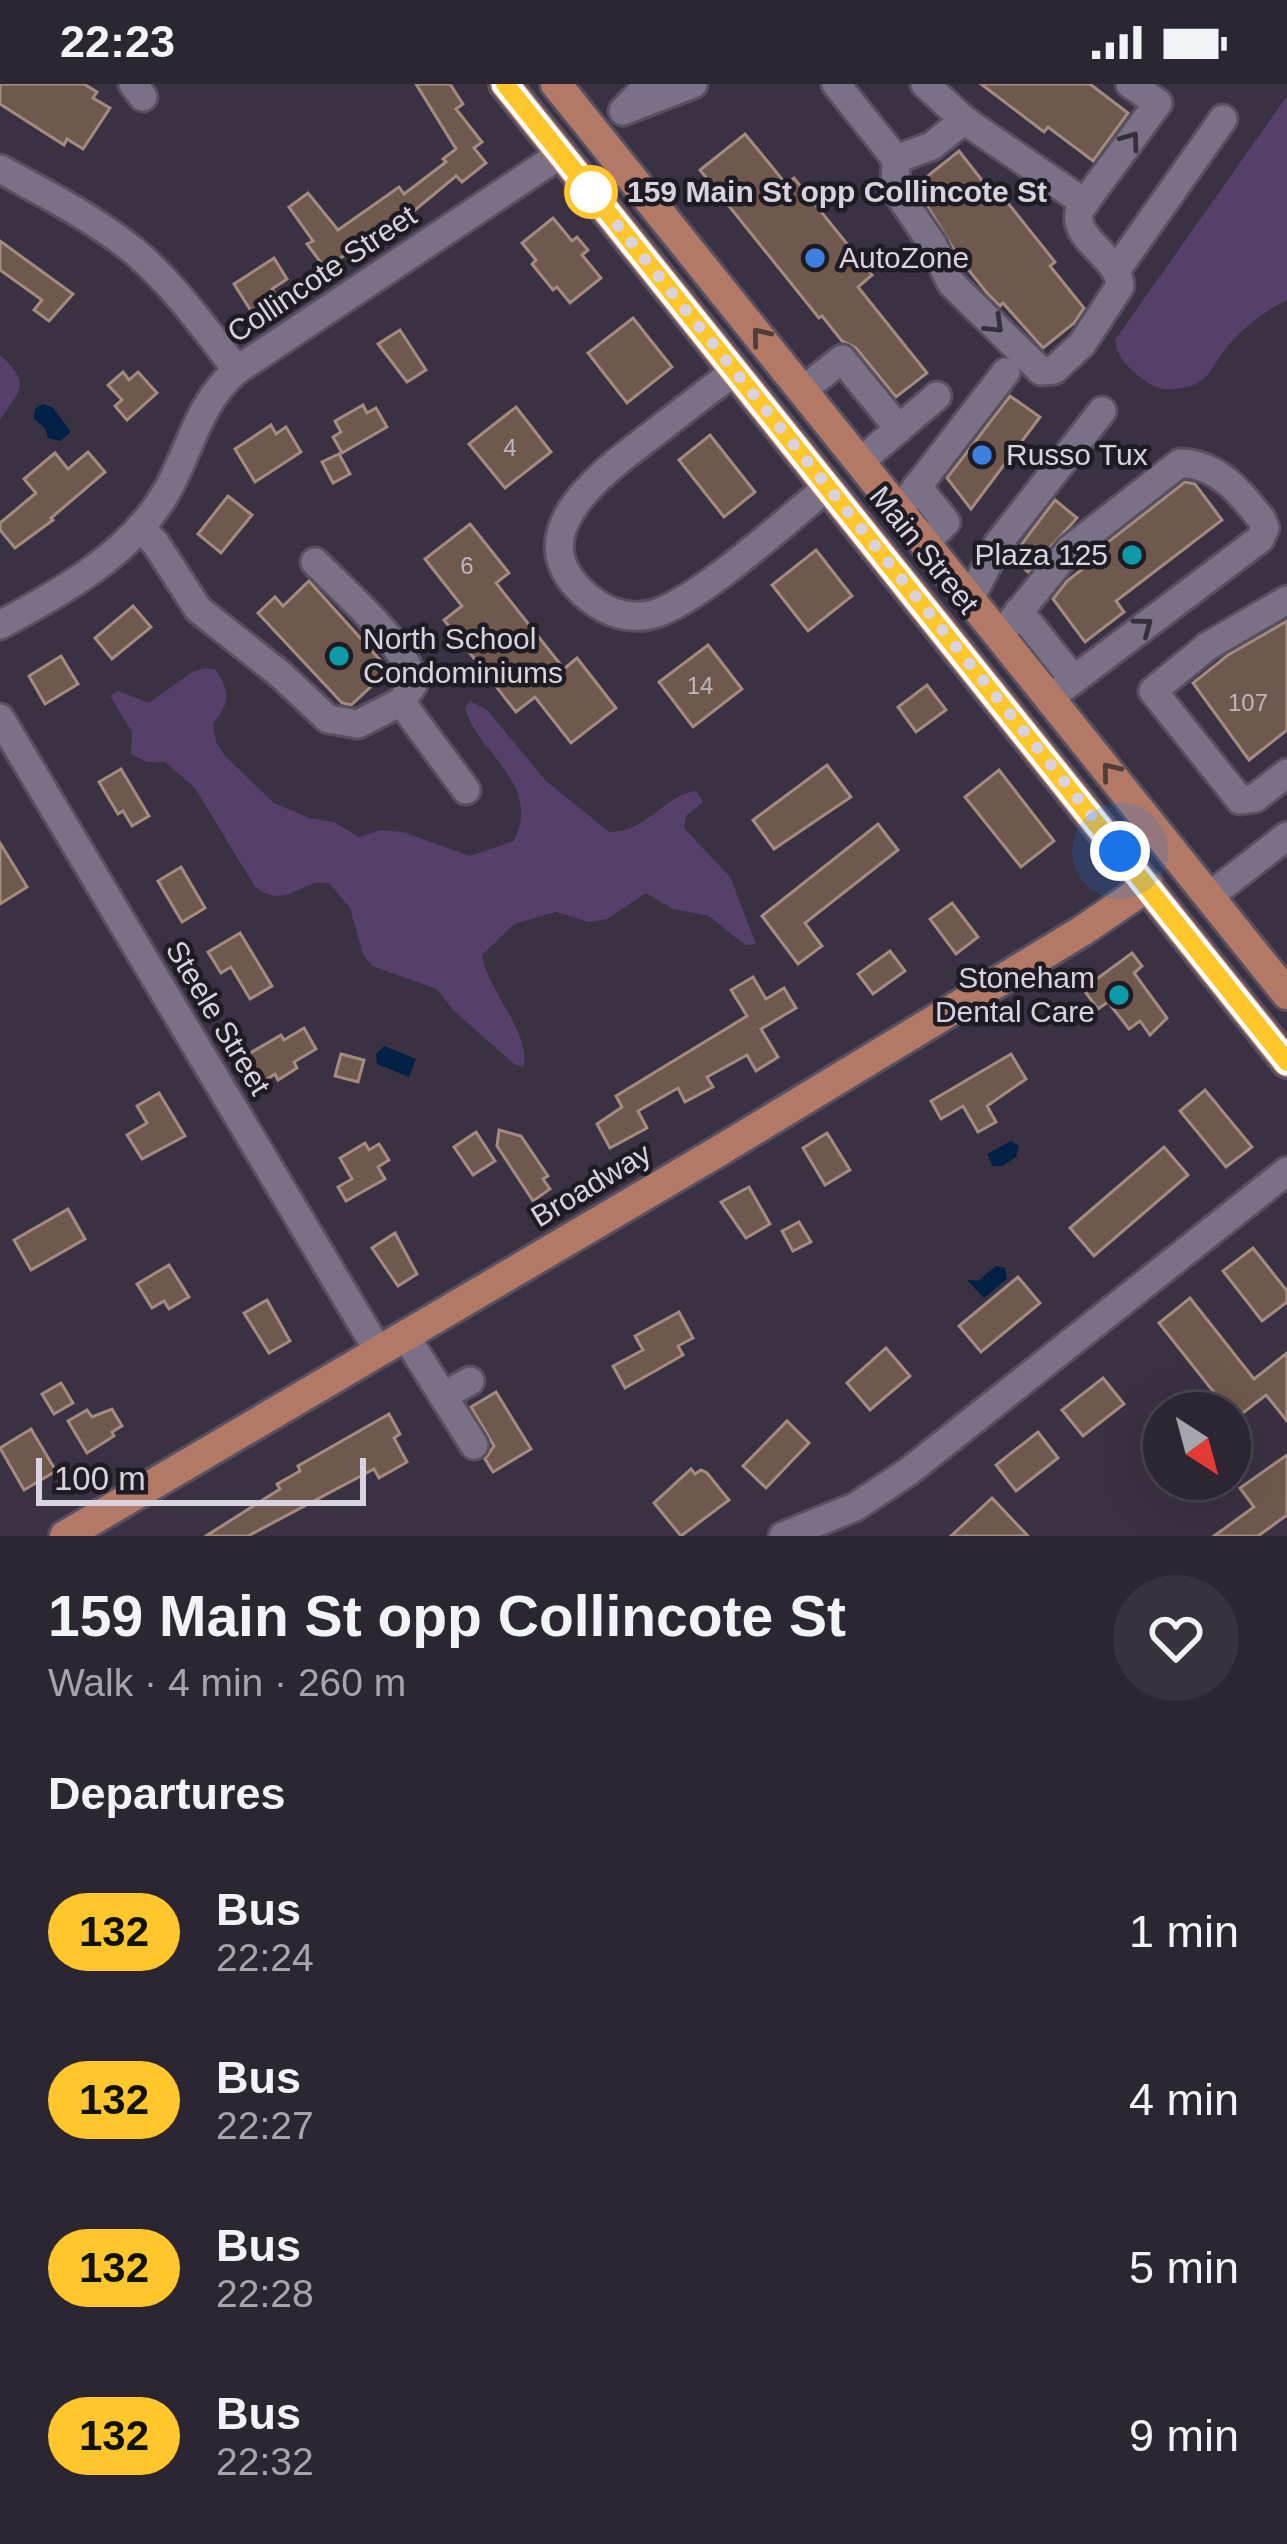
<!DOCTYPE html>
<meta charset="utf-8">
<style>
:root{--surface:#2c2532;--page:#38313e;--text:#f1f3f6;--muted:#a6a5ac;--line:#48424d}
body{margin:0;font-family:Helvetica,sans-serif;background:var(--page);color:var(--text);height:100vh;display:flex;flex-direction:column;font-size:45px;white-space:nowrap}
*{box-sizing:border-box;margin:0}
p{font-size:39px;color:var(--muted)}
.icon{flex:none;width:66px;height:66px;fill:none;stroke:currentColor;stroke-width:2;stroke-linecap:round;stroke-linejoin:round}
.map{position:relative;height:1452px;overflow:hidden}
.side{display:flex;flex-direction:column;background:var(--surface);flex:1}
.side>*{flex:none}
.badge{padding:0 24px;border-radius:39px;font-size:42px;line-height:78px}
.needle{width:78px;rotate:144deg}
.buttons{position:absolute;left:1143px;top:1308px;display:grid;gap:24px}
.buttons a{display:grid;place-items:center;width:108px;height:108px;border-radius:50%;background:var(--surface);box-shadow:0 12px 48px #0002,0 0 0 3px var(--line);font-size:60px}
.scale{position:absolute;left:36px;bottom:30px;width:330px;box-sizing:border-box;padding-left:12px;border:6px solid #d8d3df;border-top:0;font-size:33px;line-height:42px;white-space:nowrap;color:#d8d3df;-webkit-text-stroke:9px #1f1b23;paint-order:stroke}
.you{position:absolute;width:60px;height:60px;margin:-30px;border:9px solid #fff;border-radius:50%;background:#1a73e8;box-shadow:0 0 0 18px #1a73e833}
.map>.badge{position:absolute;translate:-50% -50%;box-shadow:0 0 0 6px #fff}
h2{padding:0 48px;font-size:45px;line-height:108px}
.round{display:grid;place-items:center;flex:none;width:126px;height:126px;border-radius:63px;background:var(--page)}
.headline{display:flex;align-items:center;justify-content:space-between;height:204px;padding:0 48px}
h1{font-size:57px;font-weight:700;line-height:90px}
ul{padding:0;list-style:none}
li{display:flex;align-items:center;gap:36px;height:168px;padding:0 48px}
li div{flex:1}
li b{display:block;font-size:45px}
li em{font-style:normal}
li .badge{min-width:132px;font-weight:700;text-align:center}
.status{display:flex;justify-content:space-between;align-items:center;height:84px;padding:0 60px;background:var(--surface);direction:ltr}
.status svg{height:33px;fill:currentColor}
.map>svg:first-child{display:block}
.green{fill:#55406a}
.water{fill:#012045}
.building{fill:#6f594e;stroke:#a38b7f;stroke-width:3}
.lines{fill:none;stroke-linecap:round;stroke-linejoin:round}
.minor-casing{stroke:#585060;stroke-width:33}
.major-casing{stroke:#585060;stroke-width:36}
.minor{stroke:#7b7186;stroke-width:27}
.major{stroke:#b17966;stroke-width:30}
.oneway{stroke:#36303c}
.oneway2{stroke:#523c3a}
.line-casing{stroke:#fff;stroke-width:27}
.line{stroke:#ffc72c;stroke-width:18}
.walk{stroke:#d8d3df;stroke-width:12;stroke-dasharray:0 21.6}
.stop-dot{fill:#fff;stroke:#ffc72c;stroke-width:6}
.shop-dot{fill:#3f7fe0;stroke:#1f1b23;stroke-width:4.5}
.culture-dot{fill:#0f9aa8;stroke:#1f1b23;stroke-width:4.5}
.labels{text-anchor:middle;stroke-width:9;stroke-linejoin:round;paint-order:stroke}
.number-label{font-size:24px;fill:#beb4bb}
.stop-label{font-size:30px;font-weight:bold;fill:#d8d3df;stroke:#1f1b23;text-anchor:start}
.poi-label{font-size:30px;fill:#d8d3df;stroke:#1f1b23;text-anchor:start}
.street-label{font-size:30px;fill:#d8d3df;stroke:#1f1b23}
</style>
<div class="status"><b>22:23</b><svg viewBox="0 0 49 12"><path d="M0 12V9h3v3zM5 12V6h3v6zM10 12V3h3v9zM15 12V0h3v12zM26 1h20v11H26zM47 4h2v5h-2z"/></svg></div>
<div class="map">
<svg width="1287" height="1452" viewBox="0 0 1287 1452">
<rect width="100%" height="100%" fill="#3a3143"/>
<!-- green -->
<g class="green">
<path d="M1287,12v204c-19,9 -38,24 -53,39 -24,24 -20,47 -60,50 -14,1 -23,-3 -34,-12 -13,-11 -23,-19 -25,-37z"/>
<path d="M0,271c32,30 21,33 0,65z"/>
<path d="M206,584l9,1c16,24 15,33 -2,55l3,18 9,14 49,47 35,15 25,4 25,15 22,-7 22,2 67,24 44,-15c28,-59 -35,-85 -49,-133l5,-7 17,9 58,70 64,52c41,-1 53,-36 87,-41l7,11 -17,14 -2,12 46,49 26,67 -11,1 -36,-29 -36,-7 -27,-16 -39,26 -18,3 -33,-10 -42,12 -32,31c5,35 51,81 41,112l-9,-3 -61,-54 -16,-21 -65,-23 -9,-12 -13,-46 -21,-25c-30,-5 -40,28 -74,4l-60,-99 -30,-26h-18l-16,-8 1,-22 -22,-36 8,-5 31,12 43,-31z"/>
</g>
<!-- water -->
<g class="water">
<polygon points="43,320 53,324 71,348 60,357 48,354 45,344 34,335 35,325"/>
<polygon points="384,962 416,975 409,993 377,980 376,970"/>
<polygon points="1011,1057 1019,1062 1016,1073 1002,1082 993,1082 987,1070"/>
<polygon points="996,1182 1005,1184 1007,1195 984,1214 967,1196 978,1197"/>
</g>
<!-- building -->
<g class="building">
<polygon points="0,0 84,0 97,8 93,14 110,24 83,65 67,55 64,61 0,20"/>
<polygon points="416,0 450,0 463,20 456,25 482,58 474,64 486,79 462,98 456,92 415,126 325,184 307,160 313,157 289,123 308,109 338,146 399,103 404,110 446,78 443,75 456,65"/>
<polygon points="981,0 1090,0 1128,29 1093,77 1048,43 1044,48"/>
<polygon points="745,50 786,100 794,94 872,191 858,203 927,289 896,313 856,264 842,257 822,232 819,234 700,86"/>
<polygon points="959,67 995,113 1000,109 1055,178 1050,182 1084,224 1074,239 1043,264 1003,219 1000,222 987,209 959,174 915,102"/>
<polygon points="553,134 572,157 577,153 588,166 582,171 601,194 570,219 557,203 553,206 532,180 536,176 522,159"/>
<polygon points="0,157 73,210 49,237 34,226 42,216 0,186"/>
<polygon points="274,174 287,195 272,205 276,211 251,227 234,200"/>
<polygon points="633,234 672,283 627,319 588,269"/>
<polygon points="400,246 426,286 407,298 378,260"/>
<polygon points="123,288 129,296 138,288 157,309 127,336 115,322 122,316 108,301"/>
<polygon points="1010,312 1040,333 971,425 947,394"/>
<polygon points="363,321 367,329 376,324 387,343 342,369 333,353 341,348 335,337"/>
<polygon points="516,323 551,368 505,404 469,360"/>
<polygon points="271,341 276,350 286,343 301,368 255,398 235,365"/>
<polygon points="710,351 755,408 724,433 679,376"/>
<polygon points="88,368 105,388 51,434 53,436 15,464 0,446 0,439 36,409 24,395 55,369 68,385"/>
<polygon points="339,370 350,390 333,399 322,378"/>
<polygon points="1185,398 1195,400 1222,436 1116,517 1124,528 1085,558 1053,515 1067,497 1093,477 1090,472"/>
<polygon points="228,412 252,431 221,469 198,450"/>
<polygon points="1055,416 1077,434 1028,488 1011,474"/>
<polygon points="470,440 509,489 496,499 564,585 577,574 616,624 571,659 535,613 516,628 444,536 462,522 425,475"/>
<polygon points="816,466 852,512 808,547 772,501"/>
<polygon points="309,497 389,586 351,621 342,619 258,529 275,513 283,522"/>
<polygon points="133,522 151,543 112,575 95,554"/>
<polygon points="1287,537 1287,646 1249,676 1193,599 1228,571"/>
<polygon points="708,561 742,605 693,643 659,598"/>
<polygon points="61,572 78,600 45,620 29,592"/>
<polygon points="927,601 946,626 916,648 898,623"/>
<polygon points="827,681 851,713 774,765 753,736"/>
<polygon points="121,685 149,732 132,742 123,727 118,730 99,698"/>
<polygon points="999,686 1054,757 1021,783 965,713"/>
<polygon points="878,740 898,766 805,839 822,862 798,880 762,832"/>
<polygon points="0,759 27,803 0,820"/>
<polygon points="181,783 205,824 182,838 158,797"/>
<polygon points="952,819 978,853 956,870 930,835"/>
<polygon points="240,849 272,902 250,915 231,883 221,889 208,868"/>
<polygon points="890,867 905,887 873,910 858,890"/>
<polygon points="1132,869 1142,882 1134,889 1167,934 1150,951 1140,937 1129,945 1108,918 1098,925 1083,905"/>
<polygon points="753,893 766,915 784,904 796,924 761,945 778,973 756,987 747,971 707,993 713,1003 685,1018 678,1004 638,1027 647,1044 610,1064 597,1040 622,1023 616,1012 747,932 731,906"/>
<polygon points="304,944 316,965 294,978 297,984 278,996 275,990 261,999 245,972 281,951 284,956"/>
<polygon points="341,970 364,976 358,998 335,992"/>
<polygon points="1011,970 1026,995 987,1022 996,1038 978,1048 963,1022 941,1035 931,1017"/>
<polygon points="1205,1006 1252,1063 1226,1083 1180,1027"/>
<polygon points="159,1009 185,1052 142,1075 127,1051 147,1039 137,1022"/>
<polygon points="499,1046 521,1052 548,1092 543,1095 550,1105 533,1117 497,1062"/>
<polygon points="476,1048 495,1077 473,1091 454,1063"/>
<polygon points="827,1049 850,1086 825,1101 803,1064"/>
<polygon points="365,1059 369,1066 379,1060 389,1076 378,1083 385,1095 346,1117 338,1103 352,1095 340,1074"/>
<polygon points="1164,1063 1188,1091 1094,1172 1070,1144"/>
<polygon points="749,1103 770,1140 746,1154 721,1118"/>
<polygon points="68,1125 85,1155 31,1186 14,1156"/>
<polygon points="799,1138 811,1158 793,1167 782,1147"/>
<polygon points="395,1149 417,1190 398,1202 372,1164"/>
<polygon points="1253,1164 1287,1207 1287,1218 1262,1237 1223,1187"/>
<polygon points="169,1181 189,1213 169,1225 164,1217 152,1224 137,1200"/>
<polygon points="1018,1193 1040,1219 981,1268 959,1242"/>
<polygon points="1190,1214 1254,1295 1287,1269 1287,1337 1266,1311 1235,1335 1159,1239"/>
<polygon points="267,1216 290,1257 269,1269 244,1229"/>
<polygon points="679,1228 693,1254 678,1262 683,1271 625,1304 613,1282 643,1266 635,1252"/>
<polygon points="886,1264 910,1292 870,1326 847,1299"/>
<polygon points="1103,1294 1124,1320 1083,1352 1062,1326"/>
<polygon points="61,1299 73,1319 54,1330 42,1310"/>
<polygon points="496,1308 531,1365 493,1388 485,1375 494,1362 471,1323"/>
<polygon points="112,1325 122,1342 112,1348 114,1352 87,1369 68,1337 87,1326 92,1333"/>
<polygon points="389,1330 400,1350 394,1354 407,1378 379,1394 374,1385 248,1452 206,1452 280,1405 277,1400 300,1387 298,1382"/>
<polygon points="787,1337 809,1359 766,1404 743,1382"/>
<polygon points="31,1345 56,1387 24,1406 0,1364"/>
<polygon points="1038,1348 1058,1374 1016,1407 996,1381"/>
<polygon points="1287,1371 1287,1431 1258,1452 1214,1452 1254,1423 1240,1404"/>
<polygon points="691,1385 695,1390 701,1386 707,1389 729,1416 681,1452 654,1419"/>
<polygon points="992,1414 1028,1452 951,1452"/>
</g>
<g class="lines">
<defs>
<g id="minor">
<polyline points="133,0 143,13"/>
<polyline points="649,0 623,27 693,0"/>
<polyline points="836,0 896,75 932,62 964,36 925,0"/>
<polyline points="964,36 1085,119"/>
<path d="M896,75l-1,30 38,56 18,38 90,88 13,-1 28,-26 38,-58c-1,-31 -50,-46 -40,-77l78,-106 -28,-19"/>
<path d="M0,85c46,25 93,49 134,82 40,34 71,78 103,119"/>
<polyline points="1117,185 1223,35"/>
<path d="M734,288c-27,20 -54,41 -81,62 -47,36 -142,101 -64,164 19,16 44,23 68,15 48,-17 128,-92 171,-126"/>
<polyline points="803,306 842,275 899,345"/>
<polyline points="861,377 937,312"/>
<polyline points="917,402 946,438 926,458"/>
<polyline points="900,425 1006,288"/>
<polyline points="140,443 156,460 198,525 280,590 328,635 358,640 401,618 466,706"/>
<path d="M315,478c26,27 97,87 98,123l-12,17"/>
<polyline points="971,513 998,460 1102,327"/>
<polyline points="1287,516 1208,562 1153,607 1240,716 1255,714 1287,689"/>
<polyline points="1019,527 1074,596"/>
<path d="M0,541c62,-33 131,-71 167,-134 24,-43 31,-88 70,-121l324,-216"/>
<path d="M1001,550l69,-85 110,-86c38,1 61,30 82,57l3,8 -5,11 -209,158"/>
<polyline points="0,634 379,1268"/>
<polyline points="1210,812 1287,752"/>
<polyline points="406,1253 474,1361"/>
<polyline points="443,1312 470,1297"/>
<polyline points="783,1452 855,1423 908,1388 1287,1087"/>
</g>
<g id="major">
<polyline points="505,0 1287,978"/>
<polyline points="556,0 1287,910"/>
<polyline points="65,1452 714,1070 1082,847 1148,802"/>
</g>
</defs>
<!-- minor casing -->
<use href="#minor" class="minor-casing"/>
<!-- major casing -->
<use href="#major" class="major-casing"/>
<!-- minor -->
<use href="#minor" class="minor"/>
<!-- major -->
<use href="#major" class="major"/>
</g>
<!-- one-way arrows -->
<defs><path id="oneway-chevron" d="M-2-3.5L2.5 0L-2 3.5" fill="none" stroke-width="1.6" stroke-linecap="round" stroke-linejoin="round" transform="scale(3)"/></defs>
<g class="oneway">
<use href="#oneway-chevron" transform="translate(1131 56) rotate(-54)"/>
<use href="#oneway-chevron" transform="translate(995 241) rotate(44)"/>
<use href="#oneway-chevron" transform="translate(1144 542) rotate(-37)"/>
</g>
<g class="oneway2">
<use href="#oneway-chevron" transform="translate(760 252) rotate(-129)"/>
<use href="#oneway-chevron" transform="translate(1110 687) rotate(-129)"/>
</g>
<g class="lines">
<defs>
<polyline id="line" points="505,0 1287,978"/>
</defs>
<!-- line casing -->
<use href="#line" class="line-casing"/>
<!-- line -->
<use href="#line" class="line"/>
<!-- walk -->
<polyline class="walk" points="591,108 1120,767"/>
</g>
<!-- markers -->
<circle class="stop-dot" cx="591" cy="108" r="24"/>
<g class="shop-dot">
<circle cx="815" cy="174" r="12"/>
<circle cx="982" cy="371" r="12"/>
</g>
<g class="culture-dot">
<circle cx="1132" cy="471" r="12"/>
<circle cx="339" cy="572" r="12"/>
<circle cx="1119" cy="911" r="12"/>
</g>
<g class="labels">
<!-- number labels -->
<g class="number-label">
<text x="510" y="372">4</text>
<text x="467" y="490">6</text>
<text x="700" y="610">14</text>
<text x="1248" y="627">107</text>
</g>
<!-- stop labels -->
<g class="stop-label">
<text x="627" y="118">159 Main St opp Collincote St</text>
</g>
<!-- poi labels -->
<g class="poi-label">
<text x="839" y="184">AutoZone</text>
<text x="1006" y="381">Russo Tux</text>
<text x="1108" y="481" text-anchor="end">Plaza 125</text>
<text x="363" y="565">North School<tspan x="363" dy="34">Condominiums</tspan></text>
<text x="1095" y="904" text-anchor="end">Stoneham<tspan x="1095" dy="34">Dental Care</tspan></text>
</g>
<!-- street labels -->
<g class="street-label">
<text transform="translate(322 190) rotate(-34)" y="10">Collincote Street</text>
<text transform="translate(924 466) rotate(51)" y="10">Main Street</text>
<text transform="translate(218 934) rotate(59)" y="10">Steele Street</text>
<text transform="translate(591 1101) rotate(-31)" y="10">Broadway</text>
</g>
</g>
</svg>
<div class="buttons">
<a><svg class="needle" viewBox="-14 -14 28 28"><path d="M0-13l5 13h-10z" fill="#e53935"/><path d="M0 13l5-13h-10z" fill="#a6a5ac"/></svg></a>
</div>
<div class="scale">100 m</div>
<div class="you" style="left:1120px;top:767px"></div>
</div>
<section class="side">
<div class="headline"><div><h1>159 Main St opp Collincote St</h1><p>Walk · 4 min · 260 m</p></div><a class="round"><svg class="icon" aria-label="heart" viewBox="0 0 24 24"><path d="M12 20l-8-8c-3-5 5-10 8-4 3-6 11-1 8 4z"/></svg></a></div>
<h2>Departures</h2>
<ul>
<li><span class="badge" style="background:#ffc72c;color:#111">132</span><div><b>Bus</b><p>22:24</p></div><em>1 min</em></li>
<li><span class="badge" style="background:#ffc72c;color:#111">132</span><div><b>Bus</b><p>22:27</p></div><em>4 min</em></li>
<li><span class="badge" style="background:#ffc72c;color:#111">132</span><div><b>Bus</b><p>22:28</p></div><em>5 min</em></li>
<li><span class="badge" style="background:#ffc72c;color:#111">132</span><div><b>Bus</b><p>22:32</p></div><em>9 min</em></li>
</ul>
</section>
